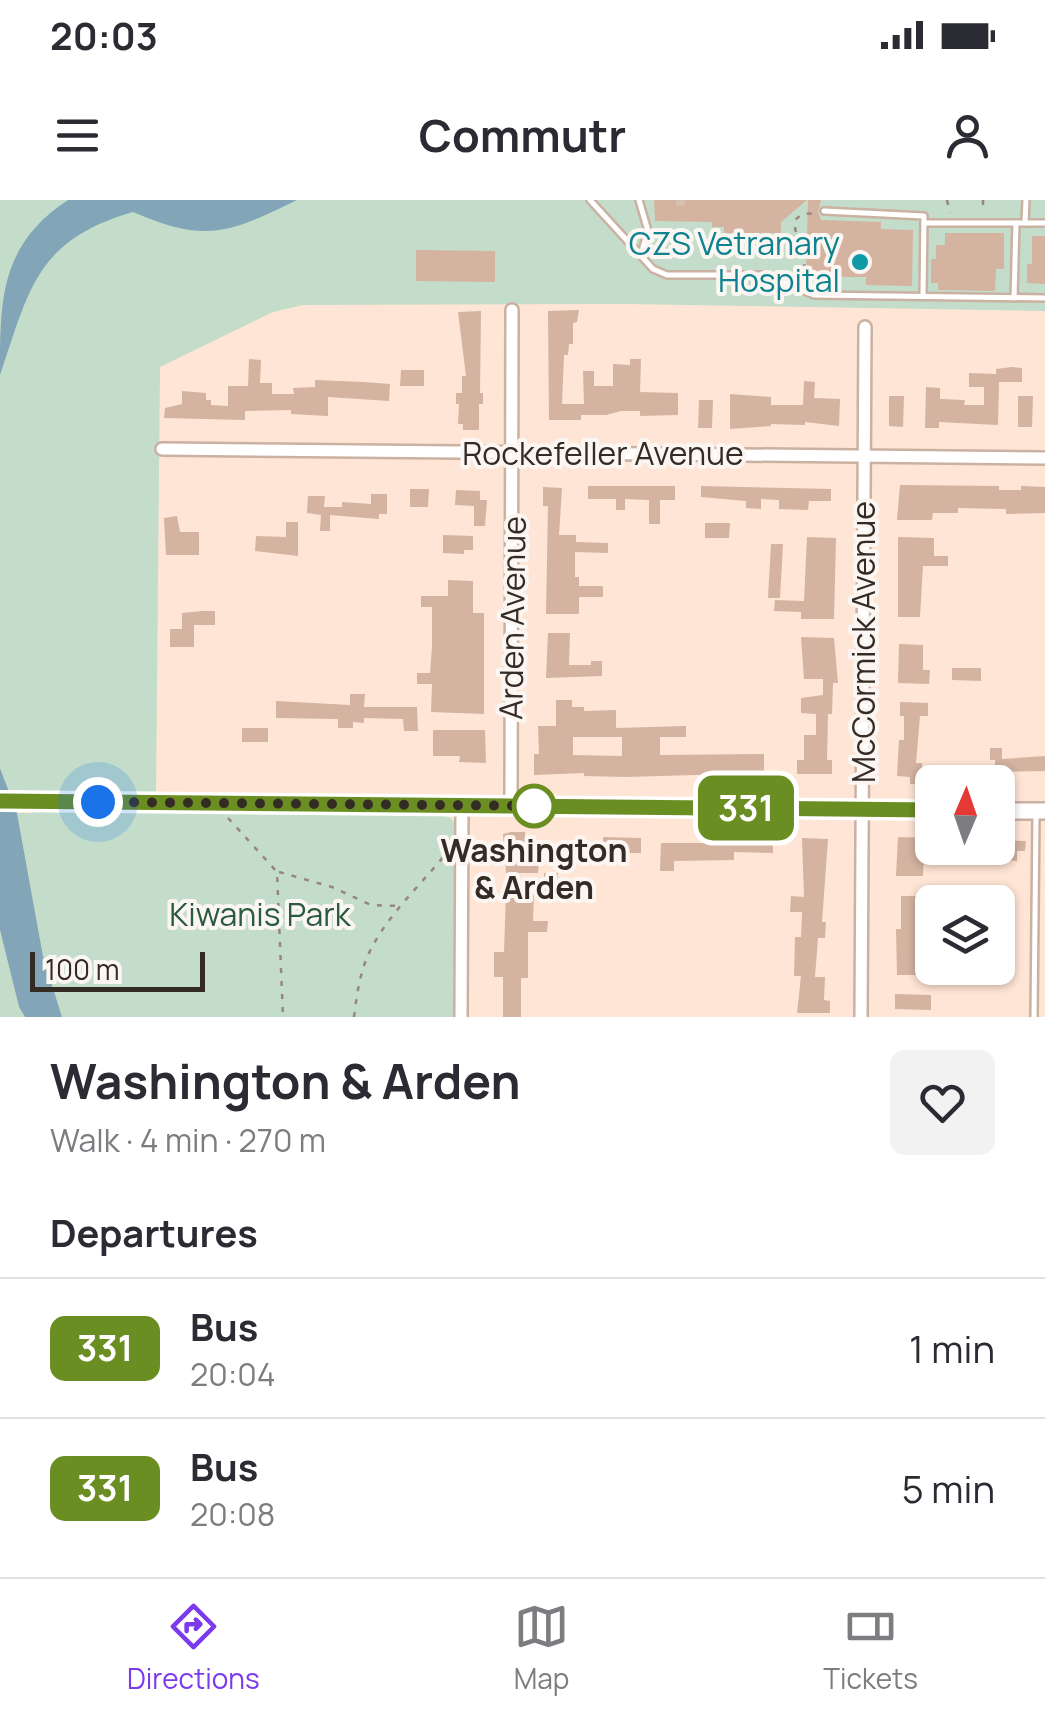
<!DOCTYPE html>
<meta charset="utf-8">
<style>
:root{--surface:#fff;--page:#f2f2f3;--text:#2b2b33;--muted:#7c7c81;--line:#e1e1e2;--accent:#7c3aed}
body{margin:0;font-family:Manrope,sans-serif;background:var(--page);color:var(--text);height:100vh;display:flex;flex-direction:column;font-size:38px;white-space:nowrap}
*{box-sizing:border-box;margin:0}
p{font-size:32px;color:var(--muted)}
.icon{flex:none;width:55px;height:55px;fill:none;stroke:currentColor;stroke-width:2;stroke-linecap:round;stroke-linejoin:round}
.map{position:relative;height:817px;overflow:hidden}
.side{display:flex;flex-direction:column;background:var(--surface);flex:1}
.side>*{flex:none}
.badge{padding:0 20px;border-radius:15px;font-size:35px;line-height:65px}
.needle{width:65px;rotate:2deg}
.controls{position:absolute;left:915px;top:565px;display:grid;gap:20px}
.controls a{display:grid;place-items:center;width:100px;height:100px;border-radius:15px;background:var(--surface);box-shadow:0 2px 8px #0004;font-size:50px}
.scale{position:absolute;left:30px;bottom:25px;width:175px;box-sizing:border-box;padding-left:10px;border:5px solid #352b25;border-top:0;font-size:28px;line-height:35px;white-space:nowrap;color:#352b25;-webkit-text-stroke:8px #fcf6f3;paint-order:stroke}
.you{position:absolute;width:50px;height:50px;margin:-25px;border:8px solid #fff;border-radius:50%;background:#1a73e8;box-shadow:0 0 0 15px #1a73e833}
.map>.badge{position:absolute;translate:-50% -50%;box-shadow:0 0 0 5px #fff}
h2{padding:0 50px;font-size:38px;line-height:90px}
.round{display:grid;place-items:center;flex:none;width:105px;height:105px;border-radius:15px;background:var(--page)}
.summary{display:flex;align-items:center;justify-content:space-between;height:170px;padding:0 50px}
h1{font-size:48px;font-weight:700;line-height:75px}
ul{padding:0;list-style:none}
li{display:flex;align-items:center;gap:30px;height:140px;padding:0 50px;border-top:2px solid var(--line)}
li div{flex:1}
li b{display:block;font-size:38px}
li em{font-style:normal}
li .badge{min-width:110px;font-weight:700;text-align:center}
.status{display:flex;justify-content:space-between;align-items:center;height:70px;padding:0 50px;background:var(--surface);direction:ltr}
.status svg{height:28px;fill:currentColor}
header{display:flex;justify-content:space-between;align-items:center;height:130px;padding:0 50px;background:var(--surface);font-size:45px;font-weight:700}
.dock{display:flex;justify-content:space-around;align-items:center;height:140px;border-top:2px solid var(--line);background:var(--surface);font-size:28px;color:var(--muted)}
.dock a{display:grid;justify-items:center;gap:5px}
.dock .selected{color:var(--accent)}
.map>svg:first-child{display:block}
.green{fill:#c3ddca}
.water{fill:#82a5b7}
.building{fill:#d4b3a0;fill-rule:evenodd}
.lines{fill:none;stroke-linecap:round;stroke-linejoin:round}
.street-tunnel{stroke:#d7c0b2;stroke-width:11;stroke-dasharray:11 5.5;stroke-linecap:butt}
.lane-casing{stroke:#cab1a2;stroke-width:10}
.street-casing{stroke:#cab1a2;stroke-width:16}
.secondary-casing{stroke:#cab1a2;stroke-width:20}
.path{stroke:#98867c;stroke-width:2.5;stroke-dasharray:5 8;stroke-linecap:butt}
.lane{stroke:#fff;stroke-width:5}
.street{stroke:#fff;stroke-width:11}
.secondary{stroke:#fff;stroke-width:15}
.line-casing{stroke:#fff;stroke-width:22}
.line{stroke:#6b8e23;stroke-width:15}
.walk{stroke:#352b25;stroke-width:10;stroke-dasharray:0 18}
.culture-dot{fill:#0f9aa8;stroke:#fcf6f3;stroke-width:4}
.stop-dot{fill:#fff;stroke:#6b8e23;stroke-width:5}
.labels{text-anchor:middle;stroke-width:8;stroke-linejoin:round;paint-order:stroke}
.culture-label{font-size:32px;fill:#0d838f;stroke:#fcf6f3;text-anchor:end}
.street-label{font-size:32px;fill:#352b25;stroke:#fcf6f3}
.stop-label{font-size:32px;font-weight:bold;fill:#352b25;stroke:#fcf6f3}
.park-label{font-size:32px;fill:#285c3c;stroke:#fcf6f3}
</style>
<div class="status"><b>20:03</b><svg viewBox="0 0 49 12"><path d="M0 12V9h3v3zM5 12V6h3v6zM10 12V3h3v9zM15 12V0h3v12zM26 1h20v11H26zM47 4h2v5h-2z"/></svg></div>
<header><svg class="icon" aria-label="menu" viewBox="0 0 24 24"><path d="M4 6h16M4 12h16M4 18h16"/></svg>Commutr<svg class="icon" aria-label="person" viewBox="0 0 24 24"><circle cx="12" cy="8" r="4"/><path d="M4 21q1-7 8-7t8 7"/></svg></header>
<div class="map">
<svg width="1045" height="817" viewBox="0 0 1045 817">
<rect width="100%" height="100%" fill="#ffe5d5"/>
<!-- green -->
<g class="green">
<polygon points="0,0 1045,0 1045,111 626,104 303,105 273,112 160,167 156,594 25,593 23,590 8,590 0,567"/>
<polygon points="31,609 437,614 451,618 457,627 456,817 62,817 43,756 17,613 32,613"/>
<polygon points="0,730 19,807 25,817 0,817"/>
</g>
<!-- water -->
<g class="water">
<path d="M68,0h229c-68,33 -91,44 -164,12 -97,28 -104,78 -133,163 0,-76 0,-130 68,-175z"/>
<polygon points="0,568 17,613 43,756 62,817 25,817 19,807 0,730"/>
</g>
<!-- building -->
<g class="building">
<polygon points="654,0 807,0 781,22 781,33 724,33 724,27 712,27 712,22 655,21"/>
<polygon points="808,0 821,0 818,12 821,20 881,22 881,29 913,30 912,86 866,85 866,77 806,77"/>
<polygon points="945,33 1004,33 1004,69 996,69 995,91 938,90 938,83 931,83 931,59 936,59 936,45 945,45"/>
<polygon points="1032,36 1045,36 1045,84 1027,83 1027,64 1032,64"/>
<polygon points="416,50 495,51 495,82 416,81"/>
<polygon points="579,110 577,122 573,123 573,144 569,144 568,155 564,155 562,204 584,204 583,171 594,171 594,186 613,186 613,164 630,165 630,159 641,159 640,192 678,193 678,215 640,216 640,211 621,211 606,215 581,215 581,220 549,220 548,111"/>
<polygon points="481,111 480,193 483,193 483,204 479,204 479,230 463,230 463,224 458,224 459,204 456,204 456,193 462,193 462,176 466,176 458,112"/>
<polygon points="249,159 261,160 260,183 272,183 272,194 294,194 293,188 315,187 315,180 363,182 390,184 389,201 328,197 328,216 291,214 291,210 245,211 245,220 164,218 165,208 182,204 182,191 206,193 206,200 211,200 211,205 228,206 228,186 248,186"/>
<polygon points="1012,167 1022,168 1022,182 999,182 998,225 939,222 939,228 925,228 926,187 940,188 940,199 965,200 964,205 984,205 984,187 969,187 969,173 996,174 996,169"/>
<polygon points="401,170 424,170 424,186 400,186"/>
<polygon points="804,181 815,182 814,198 840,199 839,226 805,222 805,225 771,224 771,226 730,229 730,194 771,197 771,205 803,205"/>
<polygon points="889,196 904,196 903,227 889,226"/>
<polygon points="1018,196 1033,196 1032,227 1018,227"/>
<polygon points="699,200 713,200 712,228 698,228"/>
<polygon points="900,285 999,286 999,290 1021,290 1021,286 1045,287 1045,313 1006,314 1006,309 958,308 958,313 933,313 932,320 897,320"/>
<polygon points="588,286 675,286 675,300 660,300 660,324 649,324 649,300 625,299 625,310 616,310 616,299 588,299"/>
<polygon points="701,286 831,289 831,301 809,301 808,310 779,309 779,300 761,299 761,309 746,308 746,301 701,297"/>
<polygon points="543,287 562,288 559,335 576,335 576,342 608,343 608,353 575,352 575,377 579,377 579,386 603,386 603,397 579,397 579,414 546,414 548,306 543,306"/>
<polygon points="410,289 429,289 428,307 410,307"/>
<polygon points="456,290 480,291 480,300 487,300 485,326 474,326 474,306 455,305"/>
<polygon points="371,294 387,294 387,314 379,314 379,319 330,315 330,331 320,331 321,315 307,313 308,296 325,296 324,307 342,307 342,302 371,304"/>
<polygon points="177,316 180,332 199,332 199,355 166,355 164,318"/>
<polygon points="286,322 298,322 298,356 255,351 256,336 286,337"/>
<polygon points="705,323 730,323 729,338 705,338"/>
<polygon points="443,335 473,336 473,350 464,350 464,354 443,353"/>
<polygon points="807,337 836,338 834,419 801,419 801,412 774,411 775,400 804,401"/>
<polygon points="898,337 934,338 934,356 948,356 948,366 923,366 920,417 898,417"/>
<polygon points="771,344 783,344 780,398 768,398"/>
<polygon points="448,380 473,381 473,413 484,413 484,514 431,512 432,484 417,484 417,473 430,473 432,447 432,407 421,407 421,396 448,396"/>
<polygon points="202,411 215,411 215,425 194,425 194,447 170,447 170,429 182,429 182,413"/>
<polygon points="548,433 570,433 569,465 591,465 591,461 602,461 602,476 546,478"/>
<polygon points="801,437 834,438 838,483 833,483 832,514 828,514 827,560 832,560 832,574 797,574 797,560 804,560 804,535 816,535 816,514 801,513 801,498 823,495 823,479 804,479"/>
<polygon points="899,444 923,445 923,470 930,470 929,484 898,483"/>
<polygon points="952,468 981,468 981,481 952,480"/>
<polygon points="350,494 365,494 364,507 417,507 418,531 404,531 403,519 364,518 364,523 353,522 353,528 338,528 338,519 276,518 276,501 350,505"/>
<path d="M556,500h16v7h12v4l32,-1v18l70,-2v11h-26v18l104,-1v19l-138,4 -42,-1v-3l-50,2v-21h5l-1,-28h18zM573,537h49v19l-49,-1z"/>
<polygon points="900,502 928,503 928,516 920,516 916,563 922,563 922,570 934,570 932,585 910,584 910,577 897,576 899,540 904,540 904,516 900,516"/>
<rect x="242" y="528" width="26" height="14"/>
<polygon points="433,530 485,530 486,563 459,562 460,556 433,556"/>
<polygon points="990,548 1002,548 1002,559 1045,556 1045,571 995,572 995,560 990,560"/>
<polygon points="511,632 525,632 525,660 539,660 538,673 506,673 503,634"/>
<polygon points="603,637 641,638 641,653 603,653"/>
<polygon points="898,637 932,638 932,655 924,655 923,676 896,676"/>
<polygon points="802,638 828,639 822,722 826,722 825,738 818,738 815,777 825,777 824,800 830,801 830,813 797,813 801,776 794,776 795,737 801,737 802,712 790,712 791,696 804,697"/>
<polygon points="744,639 773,639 773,653 734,652 734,660 674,661 674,671 660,671 661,643 744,643"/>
<polygon points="998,640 1026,641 1025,651 1017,651 1017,661 1004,660 1004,653 998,653"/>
<polygon points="544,673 558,673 555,699 544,698"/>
<polygon points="506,693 534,694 533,721 548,721 547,732 528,732 528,778 521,778 521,817 503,817 503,777 494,777 494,752 504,752"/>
<polygon points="901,696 919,696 919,708 925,708 927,760 932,760 932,775 897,775 896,729 901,729"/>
<polygon points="895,794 931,795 931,810 895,809"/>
</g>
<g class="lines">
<!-- street-tunnel -->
<polyline class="street-tunnel" points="676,0 685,0"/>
<defs>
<g id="lane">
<polyline points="590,0 653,69 667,75 766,75 814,95 1045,98"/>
<polyline points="639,0 648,31 641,54"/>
<polyline points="824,11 924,16 923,96"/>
<polyline points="924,23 1045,23"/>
<polyline points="1025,23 1026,0"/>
<polyline points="1014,98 1016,23"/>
<polyline points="1034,817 1036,614"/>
</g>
<g id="street">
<polyline points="162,249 1045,258"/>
<polyline points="511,605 512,110"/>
<polyline points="461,817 462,605"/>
<polyline points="861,817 865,127"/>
</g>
<g id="secondary">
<polyline points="0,601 932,610"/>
<polyline points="998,611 1045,611"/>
</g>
</defs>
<!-- lane casing -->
<use href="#lane" class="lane-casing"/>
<!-- street casing -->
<use href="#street" class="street-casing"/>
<!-- secondary casing -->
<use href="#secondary" class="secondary-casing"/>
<!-- path -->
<g class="path">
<polyline points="947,0 950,13"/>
<polyline points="983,0 983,13"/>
<path d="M798,81c18,-29 -5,-34 -3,-61l7,-6 16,-1"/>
<polyline points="228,618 277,672 283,817"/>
<polyline points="279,672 332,687 371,705 399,706"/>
<path d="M354,817c3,-23 6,-47 17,-68 19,-37 51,-65 77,-98"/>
</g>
<!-- lane -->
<use href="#lane" class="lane"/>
<!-- street -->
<use href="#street" class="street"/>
<!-- secondary -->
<use href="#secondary" class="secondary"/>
</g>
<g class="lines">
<defs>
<polyline id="line" points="0,601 932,610"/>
</defs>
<!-- line casing -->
<use href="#line" class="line-casing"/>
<!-- line -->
<use href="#line" class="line"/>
<!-- walk -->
<polyline class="walk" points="98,602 548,606 534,606"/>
</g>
<!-- markers -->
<circle class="culture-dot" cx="860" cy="62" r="10"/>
<circle class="stop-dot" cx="534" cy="606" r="20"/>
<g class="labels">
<!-- culture labels -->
<g class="culture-label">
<text x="840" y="55">CZS Vetranary<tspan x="840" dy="37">Hospital</tspan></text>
</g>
<!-- street labels -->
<g class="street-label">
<text x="603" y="265">Rockefeller Avenue</text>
<text transform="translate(513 418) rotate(-89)" y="11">Arden Avenue</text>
<text transform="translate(864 442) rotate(-90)" y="11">McCormick Avenue</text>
</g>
<!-- stop labels -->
<g class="stop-label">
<text x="534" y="662">Washington<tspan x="534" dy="37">&amp; Arden</tspan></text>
</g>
<!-- park labels -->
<g class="park-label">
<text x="260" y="726">Kiwanis Park</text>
</g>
</g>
</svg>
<div class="controls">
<a><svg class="needle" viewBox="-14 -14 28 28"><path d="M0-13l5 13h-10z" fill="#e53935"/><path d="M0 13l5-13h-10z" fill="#7c7c81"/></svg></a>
<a><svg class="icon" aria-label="layers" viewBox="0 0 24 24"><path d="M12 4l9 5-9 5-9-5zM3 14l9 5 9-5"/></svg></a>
</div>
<div class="scale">100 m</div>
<div class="you" style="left:98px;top:602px"></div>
<b class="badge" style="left:746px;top:608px;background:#6b8e23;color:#fff">331</b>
</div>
<section class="side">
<div class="summary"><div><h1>Washington &amp; Arden</h1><p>Walk · 4 min · 270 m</p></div><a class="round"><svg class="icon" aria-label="heart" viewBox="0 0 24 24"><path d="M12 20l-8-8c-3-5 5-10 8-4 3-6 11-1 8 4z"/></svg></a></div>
<h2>Departures</h2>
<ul>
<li><span class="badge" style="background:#6b8e23;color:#fff">331</span><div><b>Bus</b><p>20:04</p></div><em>1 min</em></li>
<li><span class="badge" style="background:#6b8e23;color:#fff">331</span><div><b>Bus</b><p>20:08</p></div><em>5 min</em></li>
</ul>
</section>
<nav class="dock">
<a class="selected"><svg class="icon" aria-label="directions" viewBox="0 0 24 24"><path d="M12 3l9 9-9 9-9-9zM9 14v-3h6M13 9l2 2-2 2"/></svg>Directions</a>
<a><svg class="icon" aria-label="map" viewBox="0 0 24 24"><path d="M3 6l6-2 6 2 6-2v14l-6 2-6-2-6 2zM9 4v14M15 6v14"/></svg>Map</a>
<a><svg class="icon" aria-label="tickets" viewBox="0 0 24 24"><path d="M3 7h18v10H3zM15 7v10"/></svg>Tickets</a>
</nav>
